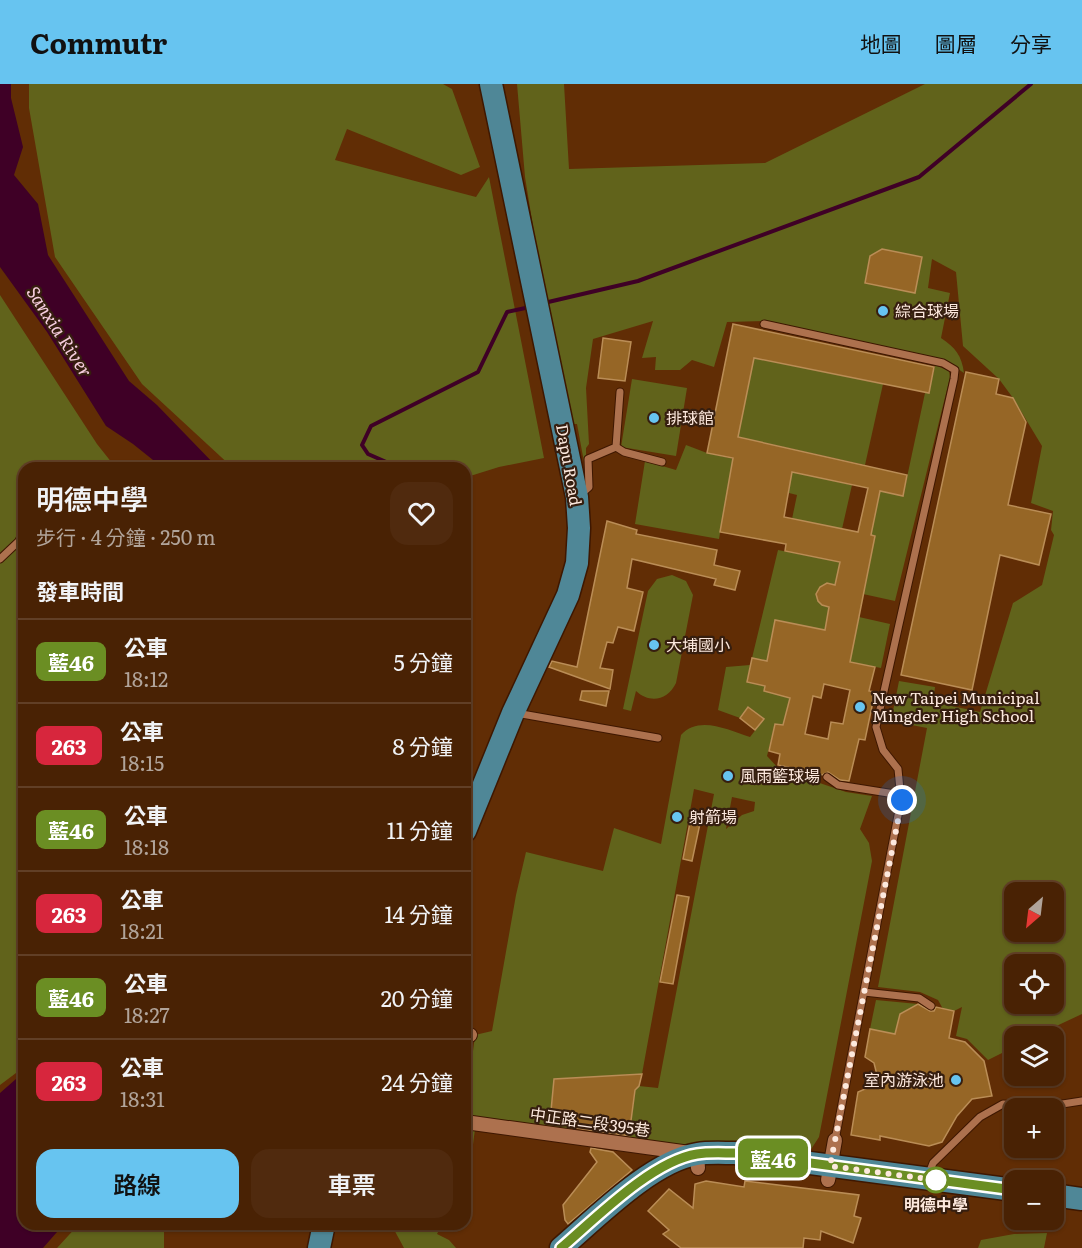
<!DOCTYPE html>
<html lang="zh-TW">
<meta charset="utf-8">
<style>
:root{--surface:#492204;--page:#502a0e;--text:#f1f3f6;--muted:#b1a49a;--line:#613f26;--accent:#67c4f0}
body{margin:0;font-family:Literata,"Noto Sans TC",serif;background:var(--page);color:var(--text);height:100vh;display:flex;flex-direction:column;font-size:22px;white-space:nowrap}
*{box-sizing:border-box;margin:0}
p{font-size:20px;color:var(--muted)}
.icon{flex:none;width:33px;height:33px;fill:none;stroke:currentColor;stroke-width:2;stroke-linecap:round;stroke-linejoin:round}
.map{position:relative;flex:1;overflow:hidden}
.details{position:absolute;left:18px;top:378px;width:453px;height:768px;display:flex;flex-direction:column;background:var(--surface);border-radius:18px;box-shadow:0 2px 4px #0004,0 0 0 2px var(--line)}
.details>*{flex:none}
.badge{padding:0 12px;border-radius:9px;font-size:21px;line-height:39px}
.needle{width:39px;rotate:208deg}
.tools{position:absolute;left:1004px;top:798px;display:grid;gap:12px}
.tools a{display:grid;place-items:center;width:60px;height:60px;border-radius:12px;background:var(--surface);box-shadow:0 2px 4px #0004,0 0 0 2px var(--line);font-size:30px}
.you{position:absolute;width:30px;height:30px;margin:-15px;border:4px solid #fff;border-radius:50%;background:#1a73e8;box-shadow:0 0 0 9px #1a73e833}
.map>.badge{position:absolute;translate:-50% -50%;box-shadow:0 0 0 3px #fff}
h2{padding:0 18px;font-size:22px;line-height:54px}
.round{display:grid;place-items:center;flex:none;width:63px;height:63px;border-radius:18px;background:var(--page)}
.head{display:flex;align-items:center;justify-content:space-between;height:102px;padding:0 18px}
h1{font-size:28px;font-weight:600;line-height:45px}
.primary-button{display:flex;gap:12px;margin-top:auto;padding:12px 18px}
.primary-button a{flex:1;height:69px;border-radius:18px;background:var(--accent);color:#111;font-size:24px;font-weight:600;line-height:69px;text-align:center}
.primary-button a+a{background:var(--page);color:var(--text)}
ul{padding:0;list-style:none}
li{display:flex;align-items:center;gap:18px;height:84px;padding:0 18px;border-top:2px solid var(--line)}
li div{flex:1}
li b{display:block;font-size:22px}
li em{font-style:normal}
li .badge{min-width:66px;font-weight:700;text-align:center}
header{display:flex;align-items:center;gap:36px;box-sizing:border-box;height:84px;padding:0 30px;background:var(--accent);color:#111}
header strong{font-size:28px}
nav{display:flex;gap:33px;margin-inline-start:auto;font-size:21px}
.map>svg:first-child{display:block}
.green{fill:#61631b;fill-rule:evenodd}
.water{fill:#3f0026}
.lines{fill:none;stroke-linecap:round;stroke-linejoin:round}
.stream{stroke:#3f0026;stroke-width:4}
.building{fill:#966626;stroke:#ba8d56;stroke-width:1.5;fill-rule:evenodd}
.lane-casing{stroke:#3e1700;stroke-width:9}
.street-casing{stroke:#3e1700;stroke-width:16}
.primary-casing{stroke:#3e1700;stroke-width:25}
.lane{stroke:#ad714e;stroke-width:7}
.street{stroke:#ad714e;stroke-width:14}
.primary{stroke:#4f8797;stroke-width:22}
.line-casing{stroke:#fff;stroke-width:14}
.line{stroke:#6b8e23;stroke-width:9}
.walk{stroke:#fde9de;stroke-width:6;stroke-dasharray:0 10.8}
.poi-dot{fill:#67c4f0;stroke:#361e0f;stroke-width:2}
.stop-dot{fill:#fff;stroke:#6b8e23;stroke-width:3}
.labels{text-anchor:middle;stroke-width:4.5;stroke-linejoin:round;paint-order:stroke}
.poi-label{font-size:16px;fill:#fde9de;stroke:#361e0f;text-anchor:start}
.street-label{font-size:16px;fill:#fde9de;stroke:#361e0f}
.stop-label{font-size:16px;font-weight:bold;fill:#fde9de;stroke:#361e0f}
.water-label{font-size:18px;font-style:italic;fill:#f6cdde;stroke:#361e0f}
</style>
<header>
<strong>Commutr</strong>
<nav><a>地圖</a><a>圖層</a><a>分享</a></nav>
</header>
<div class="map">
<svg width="1082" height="1164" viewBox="0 0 1082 1164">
<rect width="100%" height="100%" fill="#612d05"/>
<!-- green -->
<g class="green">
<polygon points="29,0 443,0 452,5 480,83 461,91 347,45 335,76 476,113 489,93 544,374 499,383 467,393 465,392 465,384 233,384 142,300 55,173 29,24"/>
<path d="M517,0h47l5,85 196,-6 160,-79h157v930l-47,22h-21v11l-26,13 -21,-21 -11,-3 6,-29 -8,4 -11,-2 -5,-9 -18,-8 -42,-5 49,-259 -36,-7 8,-40 36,6 -2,15 47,10 33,-109 29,-18 12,-50 -3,-5 2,-19 -22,-8 11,-57 -29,-48 -14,-19 -36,-33 -7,-74 -24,-13 -4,29 22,5 -9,45c14,9 21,18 23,35l-21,-14 -179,-38 -37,1 -13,45 -22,-7 -12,10h-25l1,-13 -14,1 11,-37 -60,18 -7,49 3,56 -3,4v25l-9,-49h-12l-40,-247zM882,165l40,8 -7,36 -50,-10 5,-27zM1014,808h39v40h-39zM1014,880h39v40h-39z"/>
<polygon points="0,211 97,360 116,384 24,384 24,983 0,1001"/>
<polygon points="754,274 883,300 865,381 738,353"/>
<polygon points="935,281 949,287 950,293 895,517 863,510 875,452 871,451 880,407 903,412 925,309 929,309"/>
<polygon points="632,295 687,304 676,372 621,363"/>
<polygon points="686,361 707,369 852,401 842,445 792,435 797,411 789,409 789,403 728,402 719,455 635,440 645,377 676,386"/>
<path d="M778,466l62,12 -5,23c-10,-2 -14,0 -19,9 2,8 5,11 13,13l-4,23 -50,-10 37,51 -60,-13z"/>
<path d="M672,491l14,6 7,14 -17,88c-8,17 -26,21 -40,8l-5,20 -8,-2 25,-118 9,-12z"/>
<polygon points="859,533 890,540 881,584 850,578"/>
<path d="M750,581l-3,17 18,4v5l25,7 -7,27 -8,-1 -8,32 12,13 67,23 26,4 -12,33 9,14 3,18 -53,276 -13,20 -110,-10 -67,-9 6,-48 4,-4 19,2 56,-294 -20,-5 -52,285 -88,5 -3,32 22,20 -108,-15 10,-81 17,-4 24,-136 10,-43 77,19 11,-43 47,16 20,-109c18,-20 47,-5 69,2l14,-18 -15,-12 -9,11 -22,-8 8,-43zM732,713l23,5 -1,9 -12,4 -16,14z"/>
<polygon points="876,916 918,920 900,930 895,950 870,945"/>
<polygon points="465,1044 475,1045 469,1091 465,1098"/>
<polygon points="79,1140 170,1140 164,1145 164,1164 57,1164"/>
<polygon points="391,1140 442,1140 437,1150 449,1156 456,1164 404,1164"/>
<polygon points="1047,1149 1044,1164 978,1164 981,1156 1014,1150"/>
</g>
<!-- water -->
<g class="water">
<polygon points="0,0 11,0 11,14 23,63 14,91 38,120 48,171 129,297 157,321 218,384 163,384 133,360 106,342 47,248 0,183"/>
<polygon points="24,988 24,1140 64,1140 43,1164 0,1164 0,1009"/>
</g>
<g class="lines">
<!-- stream -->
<g class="stream">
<polyline points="544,219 638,197 919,93 1031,0"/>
<polyline points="400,384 368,370 362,361 371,342 478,288 507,228 530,223"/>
</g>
</g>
<!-- building -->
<g class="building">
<polygon points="882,165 922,173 915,209 865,199 870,172"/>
<path d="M733,240l201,43 -5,26 -175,-35 -16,79 169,38 -4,21 -23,-5 -9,44 4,1 -25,126 25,5 -6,24 6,1 -10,48 -6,-1 -10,42 -9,-1 -12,-8 -6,3 -44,-10 2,-11 -11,-3 6,-27 8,1 7,-27 -26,-7 1,-5 -18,-4 5,-24 15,3 8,-41 50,10 4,-23 -7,-2 -4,-4 -2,-7 4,-7 7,-4 8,2 5,-23 -55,-11 1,-7 -66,-12 13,-74 -26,-5zM792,388l76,16 -10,44 -74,-15zM824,600l26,6 -7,34 -12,-2 -3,17 -23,-5 8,-38 8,2z"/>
<polygon points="603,254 631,258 625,297 598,294"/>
<polygon points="966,288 999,295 996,310 1013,314 1026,338 1008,421 1051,430 1039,481 1000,471 972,606 901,591"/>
<polygon points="607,437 637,446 636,450 717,466 714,481 740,487 735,506 714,501 716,495 632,475 627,504 643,508 634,547 618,543 613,559 607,558 600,584 613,586 610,605 549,583 552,577 577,583"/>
<polygon points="582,607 609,607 606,622 580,616"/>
<polygon points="748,623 764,635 755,646 740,634"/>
<polygon points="692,728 702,730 692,777 683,775"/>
<polygon points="677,811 689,813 673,900 660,898"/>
<polygon points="918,920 930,927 934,927 936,923 954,927 949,954 965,958 984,977 992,1012 972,1015 957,1032 942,1058 929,1062 880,1052 880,1056 851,1051 858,1008 870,1003 877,991 874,979 865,973 870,945 895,950 900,930"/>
<polygon points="642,990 639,1002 635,1006 629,1052 569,1043 551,1027 554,995"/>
<polygon points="591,1064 613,1068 632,1086 568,1140 565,1136 563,1121 597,1078 590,1068"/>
<polygon points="706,1097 744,1103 745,1097 859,1111 854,1132 861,1134 853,1159 821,1147 820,1156 804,1154 803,1164 681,1164 663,1150 669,1146 648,1127 669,1105 693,1124 695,1100"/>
</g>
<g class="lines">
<defs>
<g id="lane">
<polyline points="764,240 943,279 955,286 954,295 876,643 883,666 898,685 901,716 835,1056"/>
<polyline points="616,363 624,368 662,378"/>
<polyline points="581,410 589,403 588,375 616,363 620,308"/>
<polyline points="0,475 19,457 24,445"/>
<polyline points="516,629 658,654"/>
<polyline points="827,693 838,701 901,711"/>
<polyline points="864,908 919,914 931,922"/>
<polyline points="928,1092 933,1079 980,1033 1003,1020 1043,1023 1082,1017"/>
</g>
<g id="street">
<polyline points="465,950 470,951"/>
<polyline points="465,1038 697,1070 698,1084"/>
<polyline points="828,1096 835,1056"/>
</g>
<g id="primary">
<polyline points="465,747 513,629 568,511 577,479 579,444 577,413 491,0"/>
<polyline points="1053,1111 1082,1115"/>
<polyline points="319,1164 324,1140"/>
<path d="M561,1164c35,-30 91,-87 136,-94 12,-2 26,-1 38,-1l279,37"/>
</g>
</defs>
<!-- lane casing -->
<use href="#lane" class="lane-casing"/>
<!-- street casing -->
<use href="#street" class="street-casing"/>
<!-- primary casing -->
<use href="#primary" class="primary-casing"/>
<!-- lane -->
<use href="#lane" class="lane"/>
<!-- street -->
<use href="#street" class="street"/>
<!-- primary -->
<use href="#primary" class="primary"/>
</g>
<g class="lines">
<defs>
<path id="line" d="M561,1164c35,-30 91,-87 136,-94 12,-2 26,-1 38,-1l279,37"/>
</defs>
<!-- line casing -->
<use href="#line" class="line-casing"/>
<!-- line -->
<use href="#line" class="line"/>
<!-- walk -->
<polyline class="walk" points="902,716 830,1082 936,1096"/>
</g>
<!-- markers -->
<g class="poi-dot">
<circle cx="883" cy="227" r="6"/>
<circle cx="654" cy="334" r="6"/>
<circle cx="654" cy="561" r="6"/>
<circle cx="860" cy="623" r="6"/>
<circle cx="728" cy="692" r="6"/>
<circle cx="677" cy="733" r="6"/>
<circle cx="956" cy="996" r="6"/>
</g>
<circle class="stop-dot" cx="936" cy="1096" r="12"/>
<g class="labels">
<!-- poi labels -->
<g class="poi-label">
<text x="895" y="233">綜合球場</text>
<text x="666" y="340">排球館</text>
<text x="666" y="567">大埔國小</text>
<text x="872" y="620">New Taipei Municipal<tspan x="872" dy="18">Mingder High School</tspan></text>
<text x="740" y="698">風雨籃球場</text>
<text x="689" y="739">射箭場</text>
<text x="944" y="1002" text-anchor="end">室內游泳池</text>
</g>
<!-- street labels -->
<g class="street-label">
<text transform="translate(569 381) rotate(80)" y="6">Dapu Road</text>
<text transform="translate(590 1038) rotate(8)" y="6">中正路二段395巷</text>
</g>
<!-- stop labels -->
<g class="stop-label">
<text x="936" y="1127">明德中學</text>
</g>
<!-- water labels -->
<g class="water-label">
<text transform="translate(59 248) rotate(57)" y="6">Sanxia River</text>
</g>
</g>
</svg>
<div class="tools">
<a><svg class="needle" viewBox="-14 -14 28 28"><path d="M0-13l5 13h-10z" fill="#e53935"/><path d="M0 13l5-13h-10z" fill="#b1a49a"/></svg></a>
<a><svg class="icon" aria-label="locate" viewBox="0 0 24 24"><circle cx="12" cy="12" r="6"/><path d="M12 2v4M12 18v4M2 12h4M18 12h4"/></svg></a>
<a><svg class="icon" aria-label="layers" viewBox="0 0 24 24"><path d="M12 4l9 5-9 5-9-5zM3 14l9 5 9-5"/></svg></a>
<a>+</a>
<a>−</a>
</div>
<div class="you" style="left:902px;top:716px"></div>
<b class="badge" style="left:773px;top:1074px;background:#6b8e23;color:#fff">藍46</b>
<section class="details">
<div class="head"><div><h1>明德中學</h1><p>步行 · 4 分鐘 · 250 m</p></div><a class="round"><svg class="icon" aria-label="heart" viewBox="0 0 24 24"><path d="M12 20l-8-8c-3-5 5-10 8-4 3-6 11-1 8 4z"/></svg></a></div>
<h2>發車時間</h2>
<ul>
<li><span class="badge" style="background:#6b8e23;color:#fff">藍46</span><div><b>公車</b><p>18:12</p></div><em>5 分鐘</em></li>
<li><span class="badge" style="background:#d7263d;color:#fff">263</span><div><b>公車</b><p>18:15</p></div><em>8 分鐘</em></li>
<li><span class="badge" style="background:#6b8e23;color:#fff">藍46</span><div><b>公車</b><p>18:18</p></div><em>11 分鐘</em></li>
<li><span class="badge" style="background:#d7263d;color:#fff">263</span><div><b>公車</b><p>18:21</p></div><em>14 分鐘</em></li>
<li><span class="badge" style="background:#6b8e23;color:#fff">藍46</span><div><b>公車</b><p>18:27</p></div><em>20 分鐘</em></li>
<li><span class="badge" style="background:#d7263d;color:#fff">263</span><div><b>公車</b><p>18:31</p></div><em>24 分鐘</em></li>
</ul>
<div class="primary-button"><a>路線</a><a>車票</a></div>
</section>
</div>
